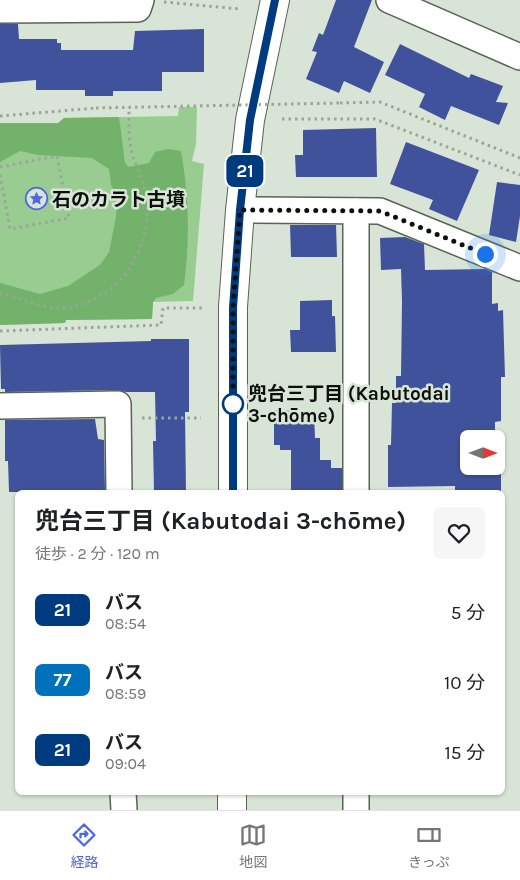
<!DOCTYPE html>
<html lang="ja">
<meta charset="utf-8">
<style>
:root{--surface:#fff;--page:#f6f6f6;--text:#202124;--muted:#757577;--line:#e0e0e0;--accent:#5068dd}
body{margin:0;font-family:Karla,"Noto Sans JP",sans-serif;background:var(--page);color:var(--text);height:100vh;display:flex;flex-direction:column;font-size:19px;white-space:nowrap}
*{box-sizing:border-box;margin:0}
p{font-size:16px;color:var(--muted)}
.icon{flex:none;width:28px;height:28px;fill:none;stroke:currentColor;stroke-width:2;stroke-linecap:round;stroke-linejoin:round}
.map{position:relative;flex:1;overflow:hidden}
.side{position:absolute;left:15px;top:490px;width:490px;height:305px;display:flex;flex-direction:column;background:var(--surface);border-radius:8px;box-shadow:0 1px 4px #0004}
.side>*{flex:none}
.badge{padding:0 10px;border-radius:8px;font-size:18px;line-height:32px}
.needle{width:32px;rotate:90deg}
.tools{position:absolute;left:460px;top:430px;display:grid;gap:10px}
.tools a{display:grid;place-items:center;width:45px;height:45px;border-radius:8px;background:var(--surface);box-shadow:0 1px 4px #0004;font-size:25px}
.you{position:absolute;width:25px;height:25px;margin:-12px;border:4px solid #fff;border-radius:50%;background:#1a73e8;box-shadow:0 0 0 8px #1a73e833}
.map>.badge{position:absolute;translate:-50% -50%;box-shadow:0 0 0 2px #fff}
.round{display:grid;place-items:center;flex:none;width:52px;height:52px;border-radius:8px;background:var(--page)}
.headline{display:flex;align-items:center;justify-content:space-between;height:85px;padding:0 20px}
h1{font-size:24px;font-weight:700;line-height:38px}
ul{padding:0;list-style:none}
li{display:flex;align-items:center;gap:15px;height:70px;padding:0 20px}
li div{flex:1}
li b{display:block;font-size:19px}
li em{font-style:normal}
li .badge{min-width:55px;font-weight:700;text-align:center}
.dock{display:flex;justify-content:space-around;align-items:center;height:70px;border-top:1px solid var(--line);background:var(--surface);font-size:14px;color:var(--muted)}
.dock a{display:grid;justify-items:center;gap:2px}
.dock .selected{color:var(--accent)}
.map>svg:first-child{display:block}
.green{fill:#99cc91}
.forest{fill:#73b26a}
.building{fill:#41529c}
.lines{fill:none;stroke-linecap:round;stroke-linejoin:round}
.street-casing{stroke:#586456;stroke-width:28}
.secondary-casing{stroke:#586456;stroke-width:30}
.path{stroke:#9aa599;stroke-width:3;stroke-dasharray:2.5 4;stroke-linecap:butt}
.street{stroke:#fff;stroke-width:25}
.secondary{stroke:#fff;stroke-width:28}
.path-bridge{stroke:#9aa599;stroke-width:3;stroke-dasharray:2.5 4;stroke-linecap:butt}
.line-casing{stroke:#fff;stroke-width:11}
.line{stroke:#003b80;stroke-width:8}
.walk{stroke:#0b100b;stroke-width:5;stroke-dasharray:0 9}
.stop-dot{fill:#fff;stroke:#003b80;stroke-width:2.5}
.labels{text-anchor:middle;stroke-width:5;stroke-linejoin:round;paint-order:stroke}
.poi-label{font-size:19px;font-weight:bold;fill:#0b100b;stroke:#d8e5d6;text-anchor:start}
.stop-label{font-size:19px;font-weight:bold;fill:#0b100b;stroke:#d8e5d6;text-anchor:start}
</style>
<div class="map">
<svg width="520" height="810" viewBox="0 0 520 810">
<rect width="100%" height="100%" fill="#d8e5d6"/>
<!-- green -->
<polygon class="green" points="179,107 197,107 196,144 192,161 204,164 193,301 153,302 152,319 66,320 65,323 0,325 0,123 59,123 64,118 178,116"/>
<!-- forest -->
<path class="forest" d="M119,117l6,46 4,4 20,-4 6,-11 13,-3 13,2c8,46 9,88 3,134l-11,9 -17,4 -3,4 -1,17 -86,1 -1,3 -65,2v-42l40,11 28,-8 32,-21 9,-13 7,-35 1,-21 -6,-11 -2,-16 -17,-11 -54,-3 -18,-4 -20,11v-39h58l6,-5z"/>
<!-- building -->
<g class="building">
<polygon points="336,0 372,0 354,47 384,62 370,93 344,81 339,93 306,79 317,52 312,51 319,33 323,35"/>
<polygon points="0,24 18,24 19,39 57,39 57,43 61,43 61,50 133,50 135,31 204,29 204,72 162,72 162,91 113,91 113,96 85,96 85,90 36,90 36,80 0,83"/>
<polygon points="400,44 469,78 471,74 503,86 496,102 508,103 499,125 451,106 445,120 419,107 425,94 385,75"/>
<polygon points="376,128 377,177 296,177 295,155 303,155 303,130"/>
<polygon points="406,142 479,170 457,221 429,209 433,200 390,184"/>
<polygon points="497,182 520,185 520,216 516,242 489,235"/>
<polygon points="290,225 336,225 337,257 291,257"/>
<polygon points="405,237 424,244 425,270 485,269 492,272 492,304 498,303 498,311 503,310 505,377 501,377 501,421 495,422 495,439 469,439 469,466 498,466 498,472 501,472 501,492 455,492 455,486 388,487 388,445 391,445 392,403 396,403 396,376 401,376 402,301 401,269 381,270 380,238"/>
<polygon points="332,300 332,316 335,316 336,352 291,352 290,330 300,330 300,301"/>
<polygon points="151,339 189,339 189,412 185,412 186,492 154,492 153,441 156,441 155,392 126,392 118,390 5,392 5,389 1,389 0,345 151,341"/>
<polygon points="274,410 314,411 315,438 320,438 320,460 331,460 331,468 342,468 342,490 291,490 291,450 280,450 280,445 274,445"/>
<polygon points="95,419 98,439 104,440 105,492 9,492 8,461 5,461 5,420"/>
</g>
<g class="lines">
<defs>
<g id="street">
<polyline points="389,0 520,57"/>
<polyline points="0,10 138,9 141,0"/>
<polyline points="240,210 380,211 520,268"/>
<polyline points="356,211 356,492"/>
<polyline points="0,406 118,404 119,492"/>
<polyline points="123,792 124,810"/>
<polyline points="356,792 356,810"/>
</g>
<g id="secondary">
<polyline points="233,492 233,307 240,210 250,120 275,0"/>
<polyline points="232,792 232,810"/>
</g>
</defs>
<!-- street casing -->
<use href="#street" class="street-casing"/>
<!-- secondary casing -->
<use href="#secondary" class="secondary-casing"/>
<!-- path -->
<g class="path">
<polyline points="164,2 240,9"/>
<polyline points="340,103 380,102 520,158"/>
<polyline points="0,116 96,108"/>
<polyline points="282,119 375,119 520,175"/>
<polyline points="0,167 57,156 69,218 10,229 0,174"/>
<path d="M0,293c20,4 42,17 63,15 52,-4 88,-55 84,-104 -1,-19 -10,-34 -15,-51 -4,-15 -3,-30 -3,-46"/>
<polyline points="0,331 161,325 163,308 204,308"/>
<polyline points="142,418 201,418"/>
</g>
<!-- street -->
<use href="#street" class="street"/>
<!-- secondary -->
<use href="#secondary" class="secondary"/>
<!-- path-bridge -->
<polyline class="path-bridge" points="96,108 340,103"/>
</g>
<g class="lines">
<defs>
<polyline id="line" points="233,492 233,308 240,210 250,120 275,0"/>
</defs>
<!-- line casing -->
<use href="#line" class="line-casing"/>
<!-- line -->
<use href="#line" class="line"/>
<!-- walk -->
<polyline class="walk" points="233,404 233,308 240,210 380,211 485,254"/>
</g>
<!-- icons -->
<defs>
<symbol id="sight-ring" viewBox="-11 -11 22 22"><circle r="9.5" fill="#d8e5d6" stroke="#5068dd" stroke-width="1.5"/><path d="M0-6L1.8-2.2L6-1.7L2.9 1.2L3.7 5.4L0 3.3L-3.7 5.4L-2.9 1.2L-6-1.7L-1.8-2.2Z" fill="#5068dd"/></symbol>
</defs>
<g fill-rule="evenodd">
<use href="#sight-ring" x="24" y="186" width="25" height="25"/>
</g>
<!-- markers -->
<circle class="stop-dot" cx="233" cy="404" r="10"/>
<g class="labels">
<!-- poi labels -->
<g class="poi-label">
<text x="52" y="206">石のカラト古墳</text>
</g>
<!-- stop labels -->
<g class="stop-label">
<text x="248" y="400">兜台三丁目 (Kabutodai<tspan x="248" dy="22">3-chōme)</tspan></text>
</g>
</g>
</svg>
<div class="tools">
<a><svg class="needle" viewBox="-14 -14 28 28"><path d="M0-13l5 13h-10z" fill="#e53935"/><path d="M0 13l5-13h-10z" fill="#757577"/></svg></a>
</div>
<div class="you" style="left:485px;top:254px"></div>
<b class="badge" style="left:245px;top:171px;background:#003b80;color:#fff">21</b>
<section class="side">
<div class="headline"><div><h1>兜台三丁目 (Kabutodai 3-chōme)</h1><p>徒歩 · 2 分 · 120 m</p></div><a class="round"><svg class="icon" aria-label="heart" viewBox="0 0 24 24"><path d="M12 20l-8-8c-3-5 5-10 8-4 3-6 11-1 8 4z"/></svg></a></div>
<ul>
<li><span class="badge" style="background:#003b80;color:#fff">21</span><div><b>バス</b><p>08:54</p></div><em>5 分</em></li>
<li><span class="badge" style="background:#0072bc;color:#fff">77</span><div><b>バス</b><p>08:59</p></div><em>10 分</em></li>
<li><span class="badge" style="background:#003b80;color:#fff">21</span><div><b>バス</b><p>09:04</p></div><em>15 分</em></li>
</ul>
</section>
</div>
<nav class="dock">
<a class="selected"><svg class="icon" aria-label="directions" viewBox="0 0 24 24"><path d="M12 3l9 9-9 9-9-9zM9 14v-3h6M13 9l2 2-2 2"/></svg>経路</a>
<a><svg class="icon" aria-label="map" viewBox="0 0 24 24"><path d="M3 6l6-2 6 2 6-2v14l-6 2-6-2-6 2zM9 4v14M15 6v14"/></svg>地図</a>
<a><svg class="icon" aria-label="tickets" viewBox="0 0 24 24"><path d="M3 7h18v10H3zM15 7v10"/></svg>きっぷ</a>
</nav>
